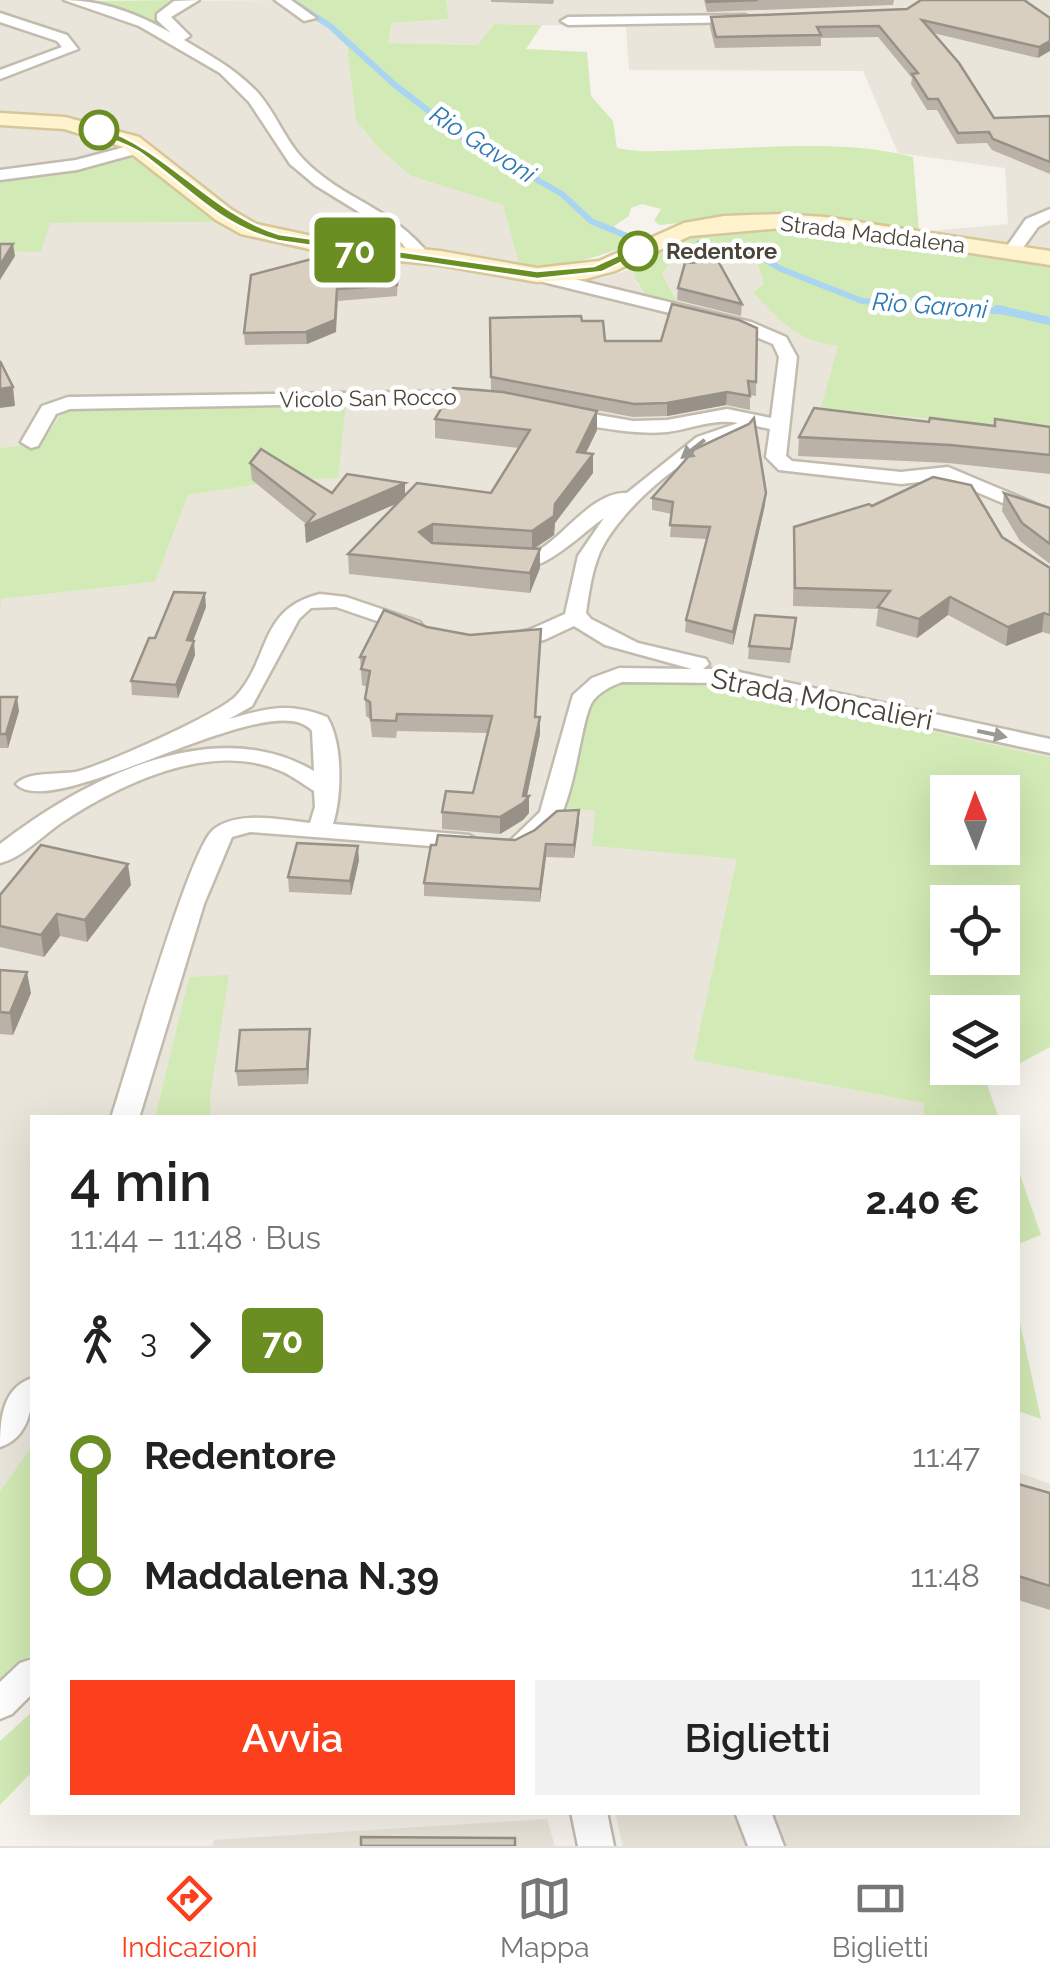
<!DOCTYPE html>
<html lang="it">
<meta charset="utf-8">
<style>
:root{--surface:#fff;--page:#f2f2f2;--text:#222;--muted:#767676;--line:#e0e0e0;--accent:#fc3f1d}
body{margin:0;font-family:Raleway,sans-serif;background:var(--page);color:var(--text);height:100vh;display:flex;flex-direction:column;font-size:38px;white-space:nowrap}
*{box-sizing:border-box;margin:0}
p{font-size:32px;color:var(--muted)}
.icon{flex:none;width:55px;height:55px;fill:none;stroke:currentColor;stroke-width:2;stroke-linecap:round;stroke-linejoin:round}
.map{position:relative;flex:1;overflow:hidden}
.panel{position:absolute;left:30px;top:1115px;width:990px;height:700px;display:flex;flex-direction:column;background:var(--surface);border-radius:0px;box-shadow:0 10px 40px #0002}
.panel>*{flex:none}
.badge{padding:0 20px;border-radius:8px;font-size:35px;line-height:65px}
.needle{width:65px;rotate:359deg}
.controls{position:absolute;left:930px;top:775px;display:grid;gap:20px}
.controls a{display:grid;place-items:center;width:90px;height:90px;border-radius:0px;background:var(--surface);box-shadow:0 10px 40px #0002;font-size:50px}
.map>.badge{position:absolute;translate:-50% -50%;box-shadow:0 0 0 5px #fff}
.legs{display:flex;align-items:center;gap:15px;height:110px;padding:0 40px;font-size:32px}
.legs p{margin-inline-start:auto}
.summary{display:flex;align-items:center;justify-content:space-between;height:170px;padding:0 40px}
h1{font-size:55px;font-weight:600;line-height:75px}
.cta{display:flex;gap:20px;margin-top:auto;padding:20px 40px}
.cta a{flex:1;height:115px;border-radius:0px;background:var(--accent);color:#fff;font-size:40px;font-weight:600;line-height:115px;text-align:center}
.cta a+a{background:var(--page);color:var(--text)}
ul{padding:0 40px;list-style:none}
li{display:flex;align-items:center;gap:35px;height:120px;font-size:38px}
li i{display:grid;place-items:center;width:15px;height:100%;margin:0 12px;background:currentColor}
li i::after{content:'';width:25px;height:25px;margin:-12px;border:8px solid;border-radius:50%;background:var(--surface)}
li p{margin-inline-start:auto}
li:first-child i{background:linear-gradient(#0000 50%,currentColor 0)}
li:last-child i{background:linear-gradient(currentColor 50%,#0000 0)}
.menu{display:flex;justify-content:space-around;align-items:center;height:140px;border-top:2px solid var(--line);background:var(--surface);font-size:28px;color:var(--muted)}
.menu a{display:grid;justify-items:center;gap:5px}
.menu .active{color:var(--accent)}
.map>svg:first-child{display:block}
.residential{fill:#eae5da}
.green{fill:#d2eab5;fill-rule:evenodd}
.lines{fill:none;stroke-linecap:round;stroke-linejoin:round}
.stream-far1{stroke:#a9d4f2;stroke-width:6}
.stream{stroke:#a9d4f2;stroke-width:8}
.street-casing{stroke:#c2bbae;stroke-width:5}
.secondary-casing{stroke:#d6c79b;stroke-width:5}
.street{fill:#fff;fill-rule:evenodd}
.secondary{fill:#fff3cd;fill-rule:evenodd}
.wall{fill:#bab2a6}
.shaded-wall{fill:#979187}
.building{fill:#d8cfc1;stroke:#979187;stroke-width:2.5}
.oneway{fill:#9c9892}
.line-1{fill:#6b8e23;stroke:#fff;stroke-width:2.5}
.stop-1-dot{fill:#fff;stroke:#6b8e23;stroke-width:5}
.labels{text-anchor:middle;stroke-width:9;stroke-linejoin:round;paint-order:stroke}
.far-street-label{font-size:22px;fill:#4b4439;stroke:#fff}
.far-stop-label{font-size:22px;font-weight:bold;fill:#4b4439;stroke:#fff;text-anchor:start}
.far-water-label{font-size:25px;font-style:italic;fill:#2e7ab2;stroke:#fff}
.street-label{font-size:28px;fill:#4b4439;stroke:#fff}
</style>
<div class="map">
<svg width="1050" height="1846" viewBox="0 0 1050 1846">
<rect width="100%" height="100%" fill="#f6f3ec"/>
<!-- residential -->
<g class="residential">
<polygon points="0,0 92,0 153,23 176,37 159,18 161,9 177,1 287,0 326,26 347,47 356,121 379,148 411,176 503,205 519,264 403,248 347,247 262,226 88,166 0,180"/>
<polygon points="446,0 1050,0 1050,252 919,232 1008,224 1005,168 898,153 863,71 629,70 626,27 494,24 479,45 388,43 392,23 449,19"/>
<polygon points="218,222 265,241 329,252 446,264 539,283 603,278 640,266 637,284 647,293 675,296 662,274 669,264 717,260 757,263 764,283 753,291 838,346 1050,388 1050,757 694,680 566,808 595,811 593,846 738,859 693,1060 924,1103 923,1117 211,1117 189,977 155,1117 32,1118 32,1446 0,1491 0,599 155,582 188,495 288,480 346,405 64,410 41,443 0,448 0,251 50,223"/>
<polygon points="1018,1472 1050,1484 1050,1846 623,1846 615,1813 1018,1812"/>
<polygon points="547,1819 555,1846 212,1846 214,1840"/>
</g>
<!-- green -->
<g class="green">
<polygon points="182,0 161,9 159,18 176,37 153,23 89,1"/>
<path d="M287,0h159l3,19 -57,4 -4,20 90,2 16,-21 48,1 -16,24 61,3 4,44 22,25 4,27c27,6 50,2 77,2 70,-2 151,-11 219,7l6,75 -154,-18 -105,11 -6,-4 7,-12 -19,-5 -11,4 -2,8 -15,10 18,17c-39,17 -70,25 -113,21l-16,-59 -92,-29 -32,-28 -23,-27 -9,-74 -21,-21z"/>
<polygon points="137,155 218,222 50,223 41,252 0,251 0,180"/>
<path d="M758,229l85,4 207,32v165l-229,-22 17,-62c-42,-5 -57,-25 -85,-54l11,-9 -7,-20 -40,-3 -48,4 -7,10 17,30 -31,-6 -14,-21c19,-40 86,-45 124,-48z"/>
<polygon points="346,404 338,478 288,480 188,495 155,582 1,599 0,610 0,448 41,443 64,410"/>
<path d="M629,680h65l356,77v290l-64,35 13,36 -76,-1 1,-14 -231,-43 44,-201 -145,-13 3,-35 -30,-3 25,-106 22,-18zM948,792h54v56h-54zM948,902h54v56h-54zM948,1012h54v56h-54z"/>
<polygon points="229,975 210,1097 211,1117 155,1117 189,977"/>
<polygon points="1018,1169 1041,1235 1018,1244"/>
<polygon points="1018,1313 1041,1419 1018,1411"/>
<polygon points="32,1446 32,1654 0,1681 0,1491"/>
<polygon points="32,1712 32,1772 0,1805 0,1741"/>
</g>
<g class="lines">
<!-- stream-far1 -->
<g class="stream-far1">
<polyline points="290,0 330,26 395,85 465,139 562,194 591,221 634,239"/>
<polyline points="699,243 754,253 781,269 862,301 1009,312"/>
</g>
<!-- stream -->
<polyline class="stream" points="997,309 1050,321"/>
<defs>
<g id="street">
<path d="M64,0c37,0 75,14 107,33l-14,-13v-6l17,-13 25,-1 -28,17 19,19 -6,4c27,16 53,30 75,54 17,20 26,46 44,65 39,41 90,48 128,98l-2,4h-12l-24,-28 -78,-48 -25,-21 -41,-62 -29,-29 -81,-47z"/>
<polygon points="275,0 291,0 316,18 304,21"/>
<polygon points="0,13 67,35 78,49 0,79 0,70 62,47 57,41 0,22"/>
<polygon points="745,15 752,19 750,22 568,25 561,21 568,17"/>
<polygon points="140,143 148,148 146,151 77,170 0,180 0,170 76,160"/>
<polygon points="1050,209 1050,220 1038,227 1017,256 1005,256 1003,252 1026,219"/>
<path d="M537,270l214,52 35,15 11,20 -11,99 6,5 109,11 47,-5 102,43v13l-104,-44 -45,5 -122,-14 -13,-13 4,-28 -23,-5v8c-51,12 -125,73 -147,120 -8,19 -11,40 -14,61l5,6 47,24 68,16 3,5 -6,5h22l325,70v14l-325,-70 -103,-1c-11,4 -25,11 -31,22 -16,33 -17,155 -75,140l-4,-5 28,-27 33,-117 19,-17 27,-10 73,1 -87,-24 -31,-19 -30,14 -34,7 -11,-6 3,-5 27,-6 36,-16 13,-58 26,-38c-26,17 -73,71 -106,42 11,-11 29,-4 44,-12 25,-16 53,-57 85,-55l70,-56 41,-14c-23,-5 -48,6 -71,9 -35,3 -70,-5 -104,-11l-9,-6 9,-6 70,12 34,-1 60,-11 44,9 8,-61 -6,-13 -34,-14 -208,-51 -3,-4z"/>
<polygon points="480,391 487,393 487,401 70,409 56,414 38,446 31,448 21,442 42,406 68,397"/>
<path d="M320,594l26,3 74,25 3,5 -11,6 -76,-26 -25,1 -12,11 -47,87 -23,13c39,-11 59,-17 98,-2 16,26 15,79 6,107l136,11 12,7 -12,7 -219,-17 -18,5 -28,67 -65,214h-28c15,-45 78,-268 102,-288 24,-20 68,-10 97,-7l5,-16 -1,-16c-10,-6 -21,-15 -33,-20 -69,-31 -159,12 -217,50 -20,13 -42,37 -64,42v-19c82,-63 212,-133 314,-73l-2,-40c-39,-49 -257,93 -296,53 13,-13 41,-9 59,-12 25,-5 144,-58 161,-76 35,-38 22,-87 84,-102z"/>
<path d="M32,1378c2,27 -3,60 -32,69 0,-27 2,-59 32,-69z"/>
<polygon points="32,1659 32,1694 12,1714 0,1719 0,1682 20,1663"/>
<polygon points="571,1812 607,1812 614,1846 578,1846"/>
<polygon points="735,1812 771,1812 784,1846 748,1846"/>
</g>
<polygon id="secondary" points="0,113 65,117 139,137 232,210 256,224 336,241 440,251 537,268 599,261 684,223 724,216 781,214 825,217 1050,251 1050,265 825,231 781,228 690,236 615,271 585,279 537,282 440,265 336,255 241,234 216,220 123,147 64,129 0,125"/>
</defs>
<!-- street casing -->
<use href="#street" class="street-casing"/>
<!-- secondary casing -->
<use href="#secondary" class="secondary-casing"/>
<!-- street -->
<use href="#street" class="street"/>
<!-- secondary -->
<use href="#secondary" class="secondary"/>
</g>
<!-- wall -->
<g class="wall">
<polygon points="491,0 554,0 553,4 491,2"/>
<polygon points="704,0 894,0 893,5 707,12"/>
<polygon points="711,17 1050,18 1038,58 933,33 994,118 1050,116 1050,174 992,150 987,143 957,144 937,110 927,110 911,84 912,78 878,37 821,38 821,46 715,48 710,27"/>
<polygon points="399,255 397,296 338,301 336,332 307,344 245,345 244,333"/>
<polygon points="678,288 742,304 741,316 677,300"/>
<polygon points="490,318 605,341 661,341 757,328 756,396 750,395 750,410 726,405 667,416 633,417 491,390"/>
<polygon points="435,419 597,430 586,453 593,473 555,523 554,535 534,549 540,549 540,568 530,593 349,574 348,554 397,503 306,543 305,526 306,524 252,480 250,463 332,493 405,496 491,493 519,448 435,438"/>
<polygon points="995,419 1050,427 1050,474 948,463 798,456 799,437 929,422 994,426"/>
<polygon points="749,424 765,505 733,645 685,632 686,620 707,539 670,537 672,514 652,510 652,498"/>
<polygon points="1004,493 1050,508 1050,564 1020,541 1002,511"/>
<polygon points="872,506 1002,537 1050,568 1050,634 1042,632 1006,646 948,615 917,638 876,626 878,609 793,606 794,527"/>
<polygon points="206,607 193,641 195,655 178,698 132,695 131,681 155,638"/>
<polygon points="427,627 470,635 541,629 536,717 540,717 540,734 527,796 529,796 529,813 523,820 500,834 442,829 442,812 473,793 488,733 397,731 396,738 372,737 370,719 366,716 365,699 367,687 362,685 360,657"/>
<polygon points="795,632 790,663 748,659 749,646"/>
<polygon points="0,697 19,711 8,748 0,748"/>
<polygon points="579,810 574,858 546,857 540,902 424,896 424,883"/>
<polygon points="359,860 351,895 289,892 288,877"/>
<polygon points="131,885 87,942 60,936 44,957 0,947 0,895"/>
<polygon points="0,970 31,993 13,1035 0,1034"/>
<polygon points="310,1029 310,1044 308,1084 238,1086 236,1071"/>
<polygon points="1018,1484 1050,1493 1050,1610 1018,1600"/>
</g>
<!-- shaded-wall -->
<g class="shaded-wall">
<polygon points="1050,41 1050,51 1038,58 1039,47"/>
<polygon points="13,244 15,256 0,280 0,265"/>
<polygon points="337,289 336,332 307,344 306,332"/>
<polygon points="13,387 15,406 0,408 0,389"/>
<polygon points="727,392 726,405 667,416 667,403"/>
<polygon points="597,411 597,430 577,471 577,452"/>
<polygon points="593,454 593,473 555,523 554,535 532,550 532,531 555,504"/>
<polygon points="405,483 405,500 306,543 305,526"/>
<polygon points="766,493 765,505 733,645 733,632"/>
<polygon points="433,524 433,543 419,532"/>
<polygon points="540,549 540,568 530,593 530,573"/>
<polygon points="205,593 206,607 188,654 187,640"/>
<polygon points="950,597 948,615 917,638 919,619"/>
<polygon points="1044,613 1042,632 1006,646 1008,627"/>
<polygon points="194,641 195,655 178,698 176,685"/>
<polygon points="17,697 19,711 8,748 6,734"/>
<polygon points="540,717 540,734 526,800 529,796 529,813 523,820 500,834 500,817 523,796"/>
<polygon points="579,810 579,823 574,858 574,845"/>
<polygon points="546,844 546,857 540,902 540,889"/>
<polygon points="358,846 359,860 351,895 350,881"/>
<polygon points="128,864 131,885 87,942 85,920"/>
<polygon points="57,914 60,936 44,957 41,935"/>
<polygon points="27,972 31,993 13,1035 10,1013"/>
<polygon points="310,1029 310,1044 308,1084 307,1069"/>
</g>
<!-- building -->
<g class="building">
<polygon points="707,0 758,0 707,2"/>
<polygon points="921,0 1024,0 1050,18 1050,41 1039,47 922,20 959,63 994,118 1050,116 1050,162 993,139 989,132 958,133 938,99 928,99 912,74 918,73 879,26 817,27 821,35 716,37 711,17 907,9"/>
<polygon points="0,244 13,244 0,265"/>
<polygon points="350,249 399,255 397,285 337,289 335,320 306,332 244,333 251,275"/>
<polygon points="718,261 742,304 678,288 685,263"/>
<polygon points="672,304 739,320 757,328 756,382 748,381 750,396 727,392 667,403 634,404 491,377 490,318 581,316 582,321 603,321 605,341 661,341"/>
<polygon points="0,361 13,387 0,389"/>
<polygon points="453,388 503,392 597,411 577,452 593,454 555,504 554,516 532,531 433,524 419,532 432,543 540,549 530,573 348,554 417,483 491,493 530,430 435,419"/>
<polygon points="814,408 929,422 930,418 995,426 995,419 1050,427 1050,455 950,445 799,437"/>
<polygon points="754,418 766,493 733,632 686,620 710,527 670,525 673,502 652,498 695,449 749,424"/>
<polygon points="261,449 332,493 347,474 405,483 305,526 315,514 250,463"/>
<polygon points="933,477 971,485 1002,537 1050,568 1050,615 1044,613 1008,627 950,597 919,619 878,607 890,591 795,588 794,527 869,504 872,506"/>
<polygon points="1004,493 1050,508 1050,544 1022,523"/>
<polygon points="174,592 205,593 187,640 194,641 176,685 131,681 149,638 155,638"/>
<polygon points="384,610 427,627 470,635 541,629 535,717 540,717 523,796 529,796 523,803 500,817 442,812 446,791 473,793 492,716 397,714 396,721 371,720 370,702 365,699 370,671 361,669 365,657 360,657"/>
<polygon points="755,615 796,618 791,649 749,646"/>
<polygon points="0,697 17,697 6,734 0,734"/>
<polygon points="579,810 574,845 546,844 540,889 424,883 431,845 436,845 438,835 515,840 535,830 557,811"/>
<polygon points="297,843 358,846 350,881 288,877"/>
<polygon points="41,845 128,864 85,920 57,914 41,935 0,926 0,895"/>
<polygon points="0,970 27,972 10,1013 0,1012"/>
<polygon points="310,1029 307,1069 236,1071 240,1030"/>
<polygon points="1018,1484 1050,1493 1050,1586 1018,1576"/>
<polygon points="361,1837 515,1838 515,1846 361,1846"/>
</g>
<!-- one-way arrows -->
<defs><path id="oneway-solid" d="M-6-.8H1V-3.2L6.5 0L1 3.2V.8H-6Z" transform="scale(2.5)"/></defs>
<g class="oneway">
<use href="#oneway-solid" transform="translate(693 449) rotate(142)"/>
<use href="#oneway-solid" transform="translate(992 734) rotate(12)"/>
</g>
<!-- line-1 -->
<path class="line-1" d="M99,127c69,22 111,86 180,107l258,37 57,-5 40,-18 11,3 -43,21 -65,7 -259,-38c-61,-16 -90,-54 -139,-89 -13,-8 -30,-13 -44,-19z"/>
<!-- markers -->
<g class="stop-1-dot">
<circle cx="99" cy="130" r="18"/>
<circle cx="638" cy="251" r="18"/>
</g>
<g class="labels">
<!-- far-street labels -->
<g class="far-street-label">
<text transform="translate(873 234) rotate(7)" y="8">Strada Maddalena</text>
<text transform="translate(368 398) rotate(-1)" y="8">Vicolo San Rocco</text>
</g>
<!-- far-stop labels -->
<g class="far-stop-label">
<text x="666" y="259">Redentore</text>
</g>
<!-- far-water labels -->
<g class="far-water-label">
<text transform="translate(483 144) rotate(33)" y="9">Rio Gavoni</text>
<text transform="translate(930 305) rotate(4)" y="9">Rio Garoni</text>
</g>
<!-- street labels -->
<g class="street-label">
<text transform="translate(822 699) rotate(11)" y="10">Strada Moncalieri</text>
</g>
</g>
</svg>
<div class="controls">
<a><svg class="needle" viewBox="-14 -14 28 28"><path d="M0-13l5 13h-10z" fill="#e53935"/><path d="M0 13l5-13h-10z" fill="#767676"/></svg></a>
<a><svg class="icon" aria-label="locate" viewBox="0 0 24 24"><circle cx="12" cy="12" r="6"/><path d="M12 2v4M12 18v4M2 12h4M18 12h4"/></svg></a>
<a><svg class="icon" aria-label="layers" viewBox="0 0 24 24"><path d="M12 4l9 5-9 5-9-5zM3 14l9 5 9-5"/></svg></a>
</div>
<b class="badge" style="left:355px;top:250px;background:#6b8e23;color:#fff">70</b>
<section class="panel">
<div class="summary"><div><h1>4 min</h1><p>11:44 – 11:48 · Bus</p></div><b>2.40 €</b></div>
<div class="legs"><svg class="icon" aria-label="walk" viewBox="0 0 24 24"><circle cx="13" cy="4" r="2"/><path d="M13 8l-2 6 4 7M11 14l-3 7M7 12l3-4h3l4 4"/></svg>3<svg class="icon" aria-label="forward" viewBox="0 0 24 24"><path d="M9 5l7 7-7 7"/></svg><b class="badge" style="background:#6b8e23;color:#fff">70</b></div>
<ul>
<li><i style="color:#6b8e23"></i><b>Redentore</b><p>11:47</p></li>
<li><i style="color:#6b8e23"></i><b>Maddalena N.39</b><p>11:48</p></li>
</ul>
<div class="cta"><a>Avvia</a><a>Biglietti</a></div>
</section>
</div>
<nav class="menu">
<a class="active"><svg class="icon" aria-label="directions" viewBox="0 0 24 24"><path d="M12 3l9 9-9 9-9-9zM9 14v-3h6M13 9l2 2-2 2"/></svg>Indicazioni</a>
<a><svg class="icon" aria-label="map" viewBox="0 0 24 24"><path d="M3 6l6-2 6 2 6-2v14l-6 2-6-2-6 2zM9 4v14M15 6v14"/></svg>Mappa</a>
<a><svg class="icon" aria-label="tickets" viewBox="0 0 24 24"><path d="M3 7h18v10H3zM15 7v10"/></svg>Biglietti</a>
</nav>
